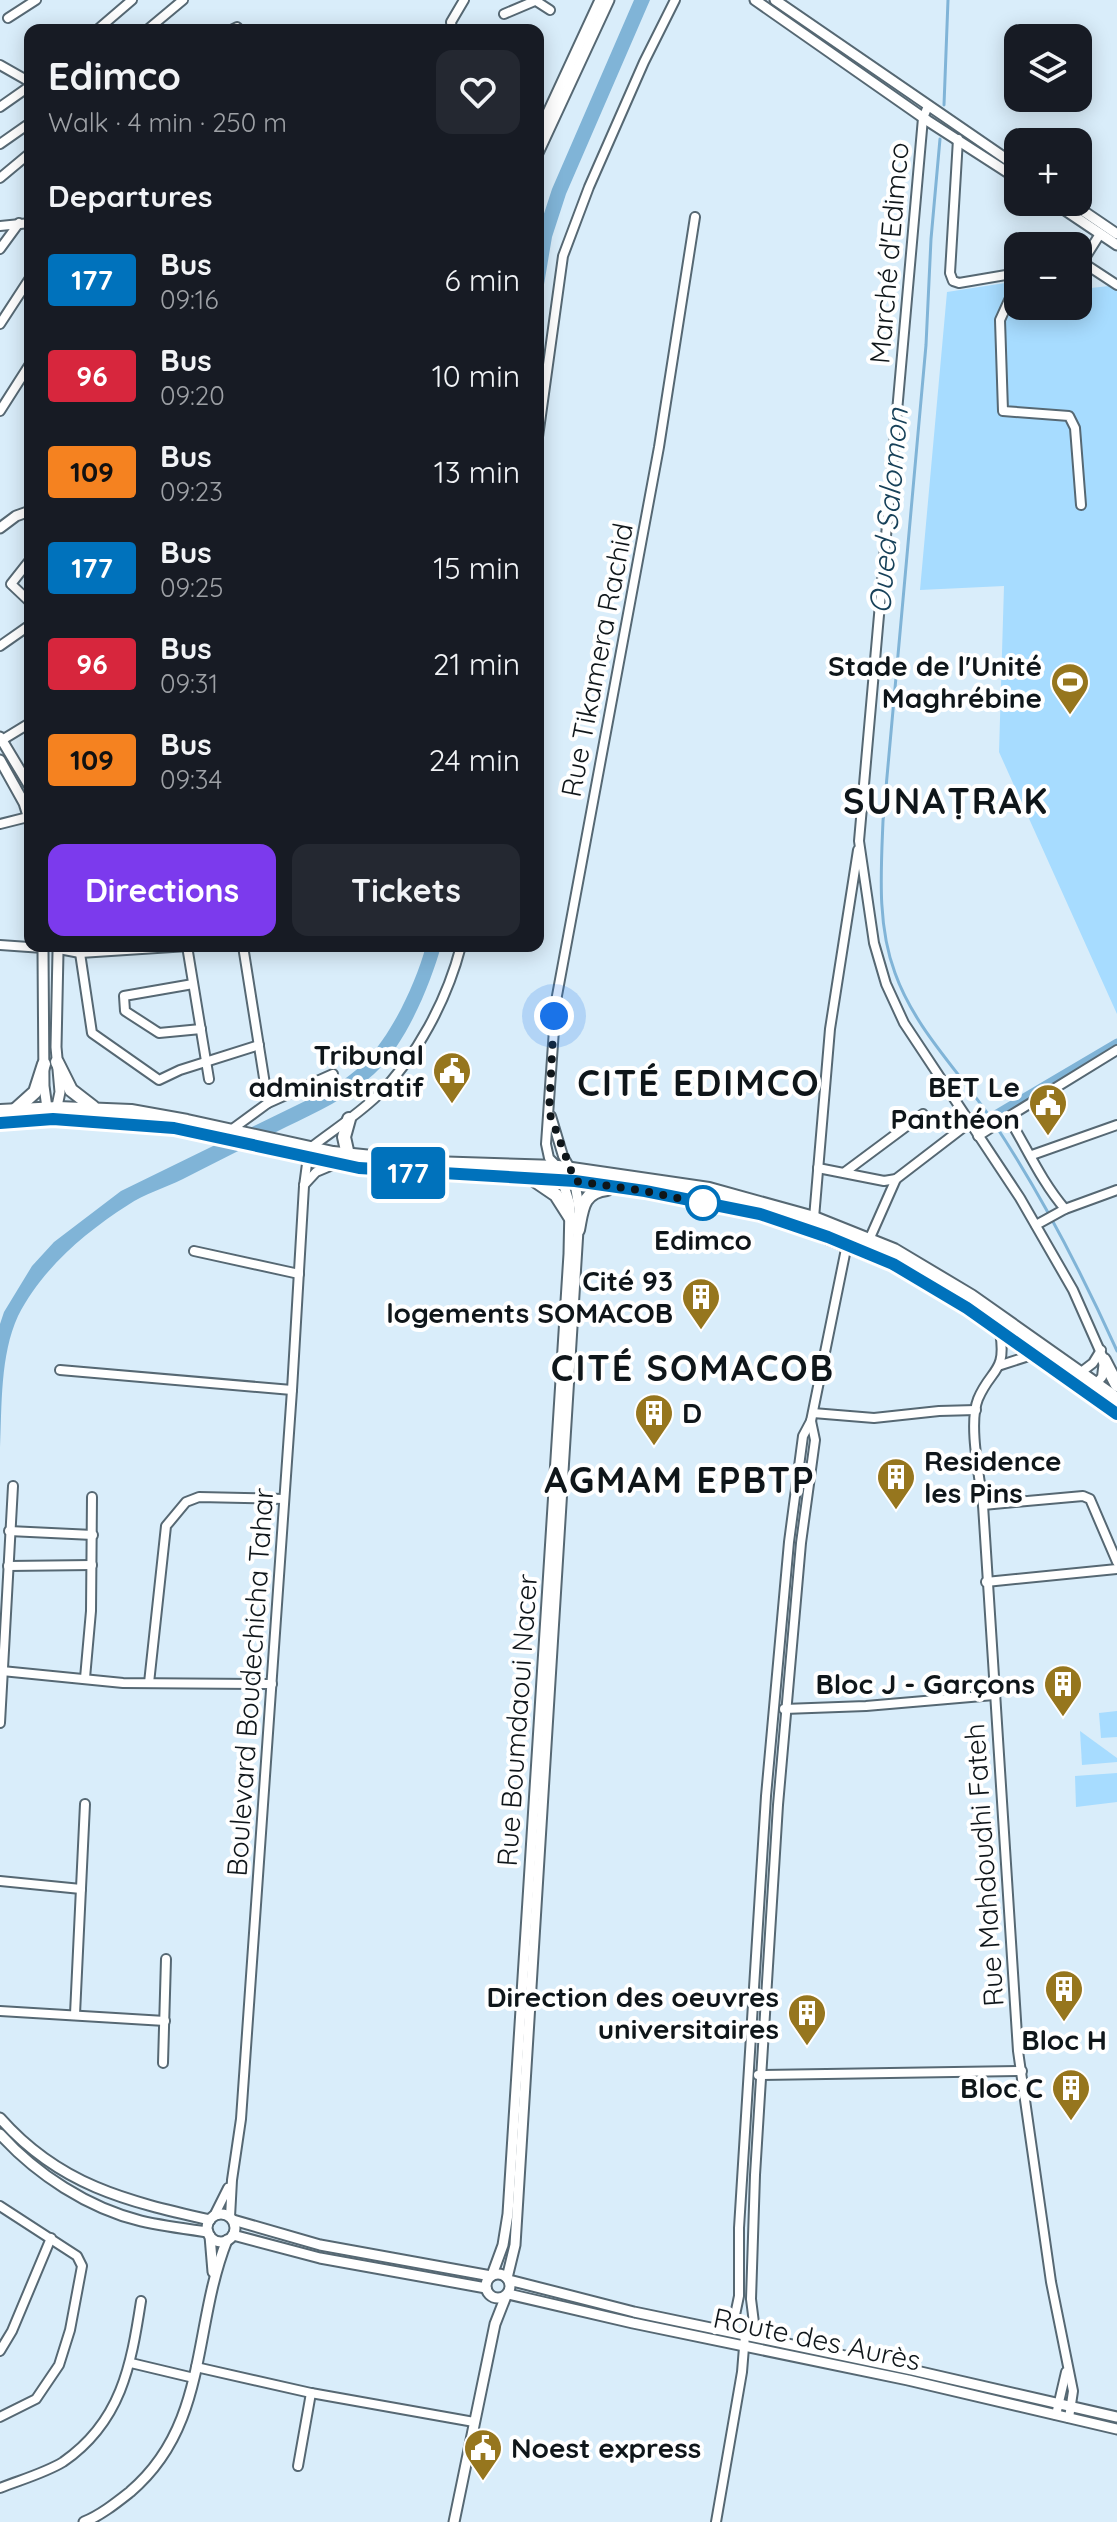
<!DOCTYPE html>
<meta charset="utf-8">
<style>
:root{--surface:#171b24;--page:#242831;--text:#f1f3f6;--muted:#9ea1a6;--accent:#7c3aed}
body{margin:0;font-family:Quicksand,sans-serif;background:var(--page);color:var(--text);height:100vh;display:flex;flex-direction:column;font-size:30px;white-space:nowrap}
*{box-sizing:border-box;margin:0}
p{font-size:26px;color:var(--muted)}
.icon{flex:none;width:44px;height:44px;fill:none;stroke:currentColor;stroke-width:2;stroke-linecap:round;stroke-linejoin:round}
.map{position:relative;flex:1;overflow:hidden}
.details{position:absolute;left:24px;top:24px;width:520px;height:928px;display:flex;flex-direction:column;background:var(--surface);border-radius:16px;box-shadow:0 4px 20px #0003}
.details>*{flex:none}
.badge{padding:0 16px;border-radius:6px;font-size:28px;line-height:52px}
.buttons{position:absolute;left:1004px;top:24px;display:grid;gap:16px}
.buttons a{display:grid;place-items:center;width:88px;height:88px;border-radius:16px;background:var(--surface);box-shadow:0 4px 20px #0003;font-size:40px}
.you{position:absolute;width:40px;height:40px;margin:-20px;border:6px solid #fff;border-radius:50%;background:#1a73e8;box-shadow:0 0 0 12px #1a73e833}
.map>.badge{position:absolute;translate:-50% -50%;box-shadow:0 0 0 4px #fff}
h2{padding:0 24px;font-size:30px;line-height:72px}
.round{display:grid;place-items:center;flex:none;width:84px;height:84px;border-radius:16px;background:var(--page)}
.overview{display:flex;align-items:center;justify-content:space-between;height:136px;padding:0 24px}
h1{font-size:38px;font-weight:800;line-height:60px}
.action{display:flex;gap:16px;margin-top:auto;padding:16px 24px}
.action a{flex:1;height:92px;border-radius:16px;background:var(--accent);color:#fff;font-size:32px;font-weight:800;line-height:92px;text-align:center}
.action a+a{background:var(--page);color:var(--text)}
ul{padding:0;list-style:none}
li{display:flex;align-items:center;gap:24px;height:96px;padding:0 24px}
li div{flex:1}
li b{display:block;font-size:30px}
li em{font-style:normal}
li .badge{min-width:88px;font-weight:700;text-align:center}
.map>svg:first-child{display:block}
.green{fill:#a7dcff}
.water{fill:#80b4d7}
.lines{fill:none;stroke-linecap:round;stroke-linejoin:round}
.stream{stroke:#80b4d7;stroke-width:3}
.canal{stroke:#80b4d7;stroke-width:9}
.minor-casing{stroke:#566873;stroke-width:12}
.tertiary-casing{stroke:#566873;stroke-width:13}
.primary-casing{stroke:#566873;stroke-width:16}
.minor{stroke:#fff;stroke-width:8}
.tertiary{stroke:#fff;stroke-width:9}
.primary{stroke:#fff;stroke-width:12}
.line-casing{stroke:#fff;stroke-width:18}
.line{stroke:#0072bc;stroke-width:12}
.walk{stroke:#0f161a;stroke-width:8;stroke-dasharray:0 14.4}
.stop-dot{fill:#fff;stroke:#0072bc;stroke-width:4}
.labels{text-anchor:middle;stroke-width:8;stroke-linejoin:round;paint-order:stroke}
.street-label{font-size:28px;fill:#0f161a;stroke:#fff}
.poi-label{font-size:28px;font-weight:bold;fill:#0f161a;stroke:#fff;text-anchor:end}
.stop-label{font-size:28px;font-weight:bold;fill:#0f161a;stroke:#fff}
.water-label{font-size:30px;font-style:italic;fill:#174159;stroke:#fff}
.district-label{font-size:36px;font-weight:bold;letter-spacing:2px;fill:#0f161a;stroke:#fff}
</style>
<div class="map">
<svg width="1117" height="2522" viewBox="0 0 1117 2522">
<rect width="100%" height="100%" fill="#d9edfa"/>
<!-- green -->
<g class="green">
<polygon points="1078,271 1082,289 1109,286 1117,290 1117,1014 999,752 1004,586 920,590 947,292 1018,281 1018,306 1078,306"/>
<polygon points="1117,1711 1117,1737 1101,1738 1099,1713"/>
<polygon points="1080,1731 1117,1758 1117,1762 1082,1765"/>
<polygon points="1117,1773 1117,1802 1076,1807 1075,1776"/>
</g>
<!-- water -->
<g class="water">
<polygon points="634,0 650,0 566,194 552,237 538,320 538,232 552,189"/>
<path d="M426,946h15c-11,40 -36,99 -67,128 -26,24 -57,38 -88,53 -34,17 -69,35 -103,52 -18,9 -39,15 -55,26 -44,28 -86,64 -110,111 -18,39 -16,90 -18,132v-124l4,-12 28,-46 22,-24 67,-51 215,-105c9,-8 20,-15 29,-24 28,-30 50,-77 61,-116z"/>
</g>
<g class="lines">
<!-- stream -->
<g class="stream">
<polyline points="944,105 948,0"/>
<path d="M940,139l-9,100 -5,106 -43,476c-2,50 -6,104 12,152 20,56 64,98 97,147 49,74 89,151 125,231"/>
</g>
<!-- canal -->
<polyline class="canal" points="990,1118 1117,1043"/>
<defs>
<g id="minor">
<polyline points="536,1 550,10"/>
<polyline points="504,14 537,0"/>
<polyline points="8,18 36,0"/>
<polyline points="97,30 132,0"/>
<polyline points="147,30 183,0"/>
<polyline points="231,30 237,27 240,30"/>
<polyline points="452,30 451,22 464,0"/>
<polyline points="0,65 30,82"/>
<polyline points="928,106 923,118 859,841 874,943 886,984 904,1023 1020,1198 1073,1290 1104,1360 1102,1377 1093,1387"/>
<polyline points="0,107 30,86"/>
<polyline points="958,139 950,273 953,281 959,283 1018,273"/>
<polyline points="0,144 30,123"/>
<polyline points="0,178 30,153"/>
<polyline points="0,226 30,223"/>
<polyline points="0,249 19,223"/>
<polyline points="1078,263 1082,262 1117,285"/>
<polyline points="1078,269 1100,234"/>
<polyline points="1018,296 1010,298 1000,320 1003,411 1069,416 1075,428 1081,505"/>
<polyline points="0,324 30,278"/>
<polyline points="0,411 30,364"/>
<polyline points="538,437 563,256 589,187 644,62 675,0"/>
<polyline points="30,560 11,584 30,602"/>
<polyline points="0,646 30,625"/>
<polyline points="2,740 30,723"/>
<polyline points="0,824 28,817"/>
<polyline points="0,945 43,948"/>
<polyline points="187,946 209,1079"/>
<polyline points="59,949 80,953 188,946"/>
<polyline points="80,953 92,1033 159,1080 180,1070 259,1045"/>
<polyline points="193,984 124,996 125,1011 159,1033 201,1029"/>
<polyline points="268,1103 333,1074"/>
<polyline points="551,1116 563,1156 570,1168"/>
<polyline points="231,1130 268,1103 243,946"/>
<polyline points="978,1136 1008,1117"/>
<polyline points="1032,1155 1117,1125"/>
<polyline points="558,1167 549,1158 546,1144 556,1001 659,447 695,217"/>
<polyline points="818,1168 884,1181 896,1179 969,1123"/>
<polyline points="845,1172 923,1114"/>
<polyline points="304,1185 316,1172 335,1164"/>
<path d="M1065,1209c-24,-28 -38,-61 -57,-92l109,-67"/>
<polyline points="814,1218 830,1029 858,850"/>
<polyline points="1036,1225 1065,1209 1117,1190"/>
<polyline points="869,1240 896,1179"/>
<polyline points="194,1251 299,1274"/>
<path d="M1000,1332c7,41 -9,36 -22,67 -10,25 2,79 5,106l35,546 33,231 22,109 -4,27"/>
<polyline points="1001,1365 1032,1355"/>
<polyline points="60,1370 292,1390"/>
<polyline points="1080,1373 1093,1363 1101,1350"/>
<polyline points="813,1413 874,1418 939,1411 976,1410"/>
<polyline points="983,1505 1083,1496 1090,1499 1117,1562"/>
<polyline points="9,1531 93,1535"/>
<polyline points="8,1566 92,1565"/>
<polyline points="986,1582 1117,1569"/>
<polyline points="2,1671 123,1683 272,1684"/>
<polyline points="85,1678 91,1611 92,1497"/>
<polyline points="149,1683 166,1526 186,1502 199,1497 284,1499"/>
<polyline points="784,1709 866,1706 994,1695"/>
<polyline points="0,1723 13,1486"/>
<polyline points="0,1881 81,1889"/>
<polyline points="0,2011 165,2021"/>
<polyline points="75,2014 85,1804"/>
<polyline points="163,2063 166,1959"/>
<polyline points="758,2075 1022,2071"/>
<polyline points="0,2206 77,2256 82,2266 70,2330 59,2365 36,2399 0,2417"/>
<polyline points="214,2216 228,2188"/>
<path d="M230,2217l2,-37 9,-61 51,-729 12,-204 5,-37c23,-18 47,-33 68,-53 40,-39 70,-96 84,-150"/>
<polyline points="715,2330 735,2315 739,2296 739,2228 766,1796 789,1542 803,1436 811,1421 847,1244"/>
<polyline points="763,2338 754,2323 751,2299 755,2175 778,1805 801,1543 815,1440 811,1421"/>
<polyline points="0,2351 12,2331 51,2238"/>
<polyline points="131,2363 194,2378"/>
<polyline points="196,2367 311,2393 474,2422"/>
<polyline points="1056,2415 1066,2372"/>
<polyline points="298,2466 311,2393"/>
<path d="M0,2488c20,-8 45,-15 63,-26 58,-40 68,-96 78,-161"/>
<polyline points="716,2522 742,2372 745,2335"/>
</g>
<g id="tertiary">
<polyline points="755,0 928,121 1018,179"/>
<polyline points="775,0 1018,167"/>
<polyline points="538,134 600,0"/>
<polyline points="538,153 609,0"/>
<polyline points="1053,202 1117,245"/>
<polyline points="1070,202 1117,234"/>
<polyline points="0,528 16,516 30,511"/>
<polyline points="0,737 30,787"/>
<polyline points="0,760 24,803 30,822"/>
<polyline points="43,950 44,1086 47,1108 50,1114"/>
<polyline points="56,1111 60,1092 56,1047 58,952"/>
<path d="M0,2118c59,67 126,83 210,102"/>
<path d="M0,2134c36,40 88,74 141,87 22,5 45,8 67,11"/>
<circle cx="221" cy="2228" r="14"/>
<polyline points="233,2220 320,2245 491,2276"/>
<polyline points="233,2235 320,2258 486,2288"/>
<polyline points="210,2236 213,2272"/>
<circle cx="498" cy="2286" r="12"/>
<polyline points="492,2275 503,2245 508,2214 569,1254 570,1205 558,1167"/>
<polyline points="507,2278 515,2245 578,1230 579,1208 574,1177"/>
<polyline points="509,2280 634,2312 912,2370 1117,2417"/>
<polyline points="508,2294 633,2323 908,2380 1117,2429"/>
<path d="M84,2522c17,-7 32,-19 46,-30 79,-67 62,-164 97,-252"/>
<polyline points="454,2522 495,2324 506,2296"/>
</g>
<g id="primary">
<polyline points="57,1062 71,1090 93,1107"/>
<polyline points="15,1110 35,1092 44,1064"/>
<polyline points="0,1111 58,1108 131,1111 187,1121 333,1153 431,1163 558,1167 709,1189 814,1218 894,1250 971,1296 1117,1399"/>
<polyline points="0,1123 53,1119 174,1128 359,1168 575,1181 645,1191 760,1214 809,1230 893,1264 967,1308 1117,1414"/>
<polyline points="348,1155 344,1137 349,1119"/>
<polyline points="534,1180 556,1195 570,1217"/>
<path d="M578,1230c4,-21 4,-38 29,-41"/>
<polyline points="1104,1360 1117,1385"/>
</g>
</defs>
<!-- minor casing -->
<use href="#minor" class="minor-casing"/>
<!-- tertiary casing -->
<use href="#tertiary" class="tertiary-casing"/>
<!-- primary casing -->
<use href="#primary" class="primary-casing"/>
<!-- minor -->
<use href="#minor" class="minor"/>
<!-- tertiary -->
<use href="#tertiary" class="tertiary"/>
<!-- primary -->
<use href="#primary" class="primary"/>
</g>
<g class="lines">
<defs>
<polyline id="line" points="0,1123 53,1119 174,1128 359,1168 575,1181 645,1191 760,1214 828,1237 893,1264 967,1308 1117,1414"/>
</defs>
<!-- line casing -->
<use href="#line" class="line-casing"/>
<!-- line -->
<use href="#line" class="line"/>
<!-- walk -->
<polyline class="walk" points="554,1016 549,1112 575,1181 645,1191 715,1206 703,1203"/>
</g>
<!-- icons -->
<defs>
<symbol id="stadium-pin" viewBox="-11 -11 22 30"><path d="M0 17L-7.5 6A9.5 9.5 0 1 1 7.5 6Z" fill="#96761e" stroke="#fff"/><path d="M0-5a6.5 5 0 1 0 0 10a6.5 5 0 1 0 0-10ZM-3.5-1.8h7v3.6h-7Z" fill="#fff"/></symbol>
<symbol id="civic-pin" viewBox="-11 -11 22 30"><path d="M0 17L-7.5 6A9.5 9.5 0 1 1 7.5 6Z" fill="#96761e" stroke="#fff"/><path d="M-.6-6.5H3V-4.5H.6V-3L4-1V1h2V6H-6V1h2V-1L-.6-3ZM-1.2 2.5V6h2.4V2.5Z" fill="#fff"/></symbol>
<symbol id="building-pin" viewBox="-11 -11 22 30"><path d="M0 17L-7.5 6A9.5 9.5 0 1 1 7.5 6Z" fill="#96761e" stroke="#fff"/><path d="M-4-6H4V6H1V3H-1V6H-4ZM-2.5-4.3h1.7v1.8h-1.7ZM.8-4.3h1.7v1.8H.8ZM-2.5-1h1.7V.8h-1.7ZM.8-1h1.7V.8H.8Z" fill="#fff"/></symbol>
</defs>
<g fill-rule="evenodd">
<use href="#stadium-pin" x="1048" y="660" width="44" height="60"/>
<use href="#civic-pin" x="430" y="1049" width="44" height="60"/>
<use href="#civic-pin" x="1026" y="1081" width="44" height="60"/>
<use href="#building-pin" x="679" y="1275" width="44" height="60"/>
<use href="#building-pin" x="632" y="1391" width="44" height="60"/>
<use href="#building-pin" x="874" y="1455" width="44" height="60"/>
<use href="#building-pin" x="1041" y="1662" width="44" height="60"/>
<use href="#building-pin" x="1042" y="1967" width="44" height="60"/>
<use href="#building-pin" x="785" y="1991" width="44" height="60"/>
<use href="#building-pin" x="1049" y="2066" width="44" height="60"/>
<use href="#civic-pin" x="461" y="2426" width="44" height="60"/>
</g>
<!-- markers -->
<circle class="stop-dot" cx="703" cy="1203" r="16"/>
<g class="labels">
<!-- street labels -->
<g class="street-label">
<text transform="translate(889 253) rotate(-85)" y="10">Marché d'Edimco</text>
<text transform="translate(597 660) rotate(-79)" y="10">Rue Tikamera Rachid</text>
<text transform="translate(250 1682) rotate(-86)" y="10">Boulevard Boudechicha Tahar</text>
<text transform="translate(517 1720) rotate(-86)" y="10">Rue Boumdaoui Nacer</text>
<text transform="translate(984 1865) rotate(-94)" y="10">Rue Mahdoudhi Fateh</text>
<text transform="translate(817 2339) rotate(12)" y="10">Route des Aurès</text>
</g>
<!-- poi labels -->
<g class="poi-label">
<text x="1042" y="676">Stade de l'Unité<tspan x="1042" dy="32">Maghrébine</tspan></text>
<text x="424" y="1065">Tribunal<tspan x="424" dy="32">administratif</tspan></text>
<text x="1020" y="1097">BET Le<tspan x="1020" dy="32">Panthéon</tspan></text>
<text x="673" y="1291">Cité 93<tspan x="673" dy="32">logements SOMACOB</tspan></text>
<text x="682" y="1423" text-anchor="start">D</text>
<text x="924" y="1471" text-anchor="start">Residence<tspan x="924" dy="32">les Pins</tspan></text>
<text x="1035" y="1694">Bloc J - Garçons</text>
<text x="779" y="2007">Direction des oeuvres<tspan x="779" dy="32">universitaires</tspan></text>
<text x="1064" y="2050" text-anchor="middle">Bloc H</text>
<text x="1043" y="2098">Bloc C</text>
<text x="511" y="2458" text-anchor="start">Noest express</text>
</g>
<!-- stop labels -->
<g class="stop-label">
<text x="703" y="1250">Edimco</text>
</g>
<!-- water labels -->
<g class="water-label">
<text transform="translate(889 511) rotate(-85)" y="10">Oued Salomon</text>
</g>
<!-- district labels -->
<g class="district-label">
<text x="946" y="814">SUNAṬRAK</text>
<text x="699" y="1096">CITÉ EDIMCO</text>
<text x="693" y="1381">CITÉ SOMACOB</text>
<text x="680" y="1493">AGMAM EPBTP</text>
</g>
</g>
</svg>
<div class="buttons">
<a><svg class="icon" aria-label="layers" viewBox="0 0 24 24"><path d="M12 4l9 5-9 5-9-5zM3 14l9 5 9-5"/></svg></a>
<a>+</a>
<a>−</a>
</div>
<div class="you" style="left:554px;top:1016px"></div>
<b class="badge" style="left:408px;top:1173px;background:#0072bc;color:#fff">177</b>
<section class="details">
<div class="overview"><div><h1>Edimco</h1><p>Walk · 4 min · 250 m</p></div><a class="round"><svg class="icon" aria-label="heart" viewBox="0 0 24 24"><path d="M12 20l-8-8c-3-5 5-10 8-4 3-6 11-1 8 4z"/></svg></a></div>
<h2>Departures</h2>
<ul>
<li><span class="badge" style="background:#0072bc;color:#fff">177</span><div><b>Bus</b><p>09:16</p></div><em>6 min</em></li>
<li><span class="badge" style="background:#d7263d;color:#fff">96</span><div><b>Bus</b><p>09:20</p></div><em>10 min</em></li>
<li><span class="badge" style="background:#f58220;color:#111">109</span><div><b>Bus</b><p>09:23</p></div><em>13 min</em></li>
<li><span class="badge" style="background:#0072bc;color:#fff">177</span><div><b>Bus</b><p>09:25</p></div><em>15 min</em></li>
<li><span class="badge" style="background:#d7263d;color:#fff">96</span><div><b>Bus</b><p>09:31</p></div><em>21 min</em></li>
<li><span class="badge" style="background:#f58220;color:#111">109</span><div><b>Bus</b><p>09:34</p></div><em>24 min</em></li>
</ul>
<div class="action"><a>Directions</a><a>Tickets</a></div>
</section>
</div>
